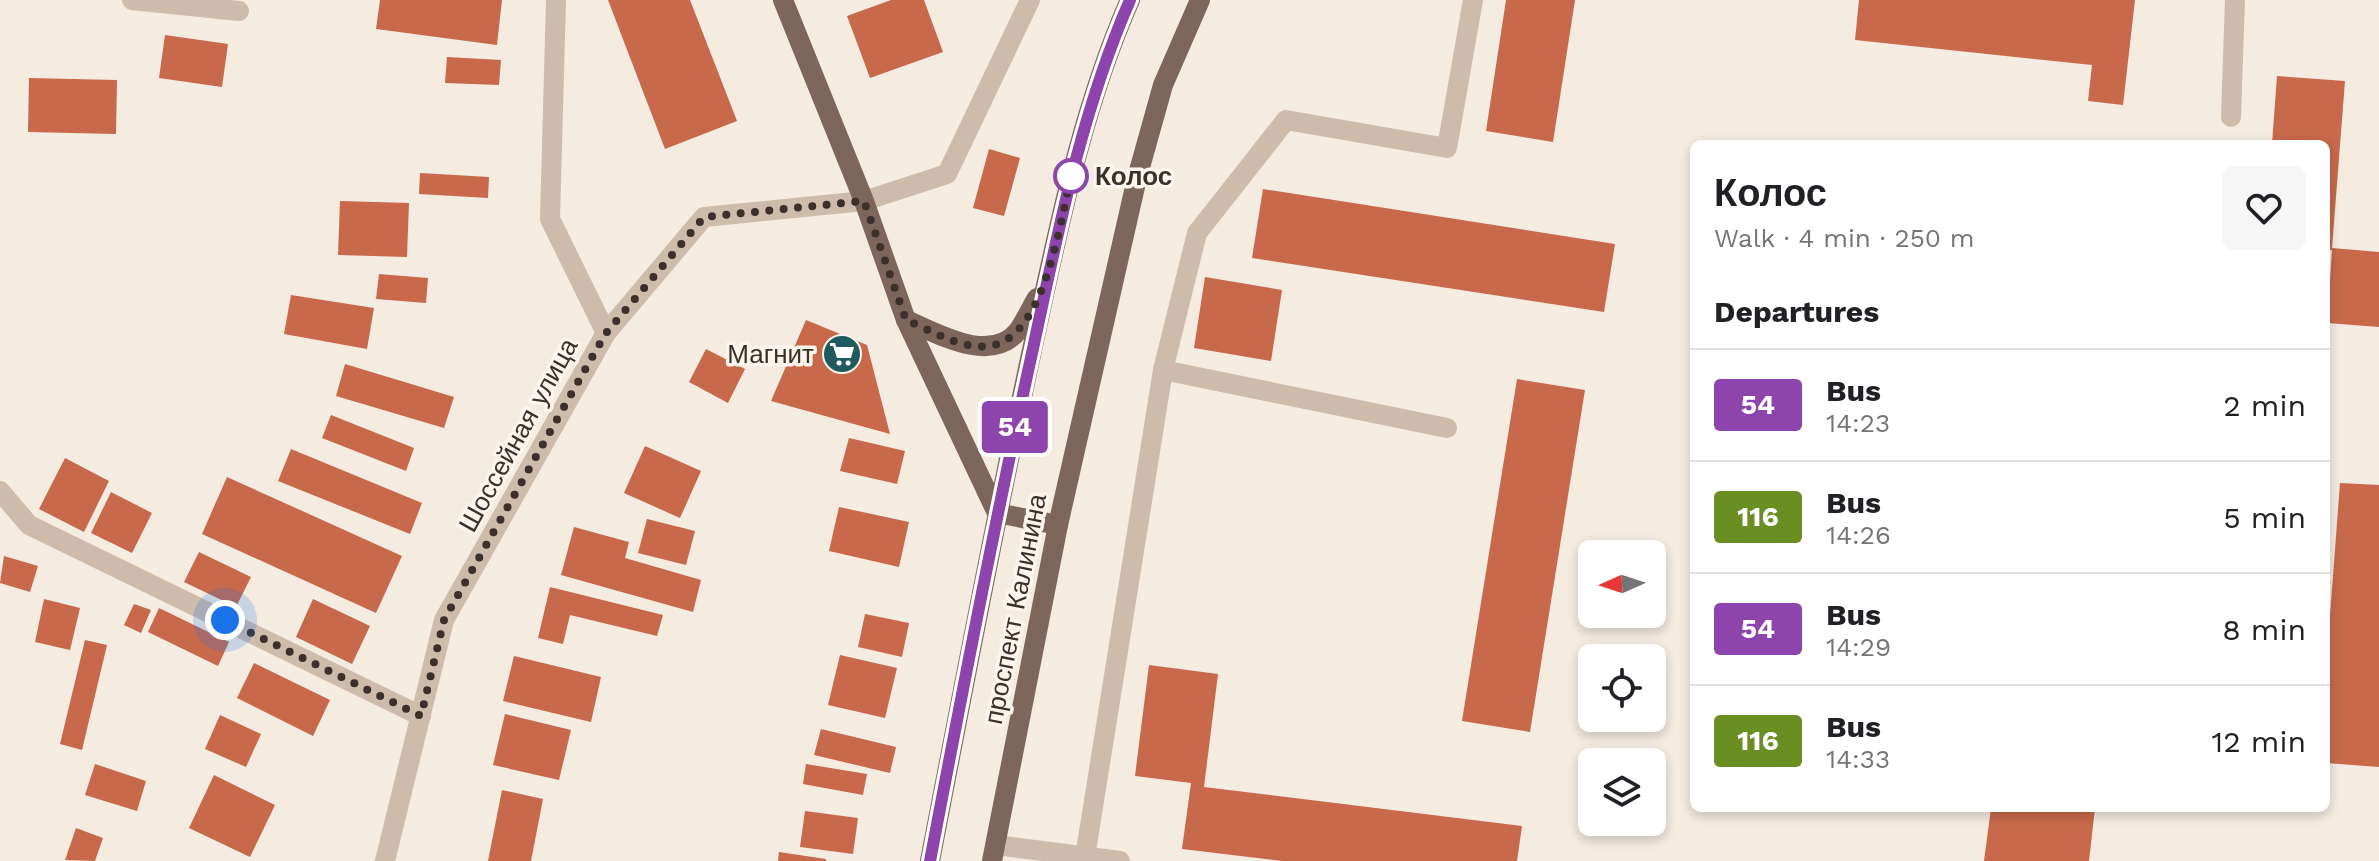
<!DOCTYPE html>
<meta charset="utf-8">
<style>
:root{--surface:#fff;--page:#f6f6f6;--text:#202124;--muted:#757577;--line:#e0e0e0}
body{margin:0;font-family:"Work Sans",sans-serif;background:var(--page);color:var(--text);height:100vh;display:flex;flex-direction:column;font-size:30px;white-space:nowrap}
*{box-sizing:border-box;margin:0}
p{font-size:26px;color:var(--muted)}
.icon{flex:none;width:44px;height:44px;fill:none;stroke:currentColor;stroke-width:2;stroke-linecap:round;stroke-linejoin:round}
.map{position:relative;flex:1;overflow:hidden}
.sheet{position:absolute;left:1690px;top:140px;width:640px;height:672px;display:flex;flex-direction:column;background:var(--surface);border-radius:12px;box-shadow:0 4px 12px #0003}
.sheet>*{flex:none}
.badge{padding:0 16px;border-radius:6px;font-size:28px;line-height:52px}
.needle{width:52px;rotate:267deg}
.fabs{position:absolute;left:1578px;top:540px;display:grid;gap:16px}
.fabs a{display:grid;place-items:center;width:88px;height:88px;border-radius:12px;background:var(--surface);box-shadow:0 4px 12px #0003;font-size:40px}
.you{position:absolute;width:40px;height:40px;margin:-20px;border:6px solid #fff;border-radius:50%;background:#1a73e8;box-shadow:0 0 0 12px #1a73e833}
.map>.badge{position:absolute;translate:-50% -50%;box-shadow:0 0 0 4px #fff}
h2{padding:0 24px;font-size:30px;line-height:72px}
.round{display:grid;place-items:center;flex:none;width:84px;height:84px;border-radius:12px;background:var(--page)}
.headline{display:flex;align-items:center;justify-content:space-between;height:136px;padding:0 24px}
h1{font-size:38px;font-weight:700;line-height:60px}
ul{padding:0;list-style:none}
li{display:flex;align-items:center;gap:24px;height:112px;padding:0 24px;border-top:2px solid var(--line)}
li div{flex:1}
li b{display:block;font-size:30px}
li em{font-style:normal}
li .badge{min-width:88px;font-weight:700;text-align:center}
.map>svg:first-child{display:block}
.building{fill:#c8694b}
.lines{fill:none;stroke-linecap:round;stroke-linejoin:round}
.minor{stroke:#cdbbac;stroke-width:20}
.major{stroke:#7d675c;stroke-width:20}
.line-casing{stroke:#fff;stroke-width:18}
.line{stroke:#8e44ad;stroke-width:12}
.walk{stroke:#3b302b;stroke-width:8;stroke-dasharray:0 14.4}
.stop-dot{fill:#fff;stroke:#8e44ad;stroke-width:4}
.labels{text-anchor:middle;stroke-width:7;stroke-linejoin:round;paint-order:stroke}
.stop-label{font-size:26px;font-weight:bold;fill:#3b302b;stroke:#fbf5ee;text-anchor:start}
.poi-label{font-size:26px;fill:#3b302b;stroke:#fbf5ee;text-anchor:end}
.street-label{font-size:26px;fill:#3b302b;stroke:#fbf5ee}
</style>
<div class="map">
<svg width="2379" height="861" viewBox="0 0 2379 861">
<rect width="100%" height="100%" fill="#f4ebe1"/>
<!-- building -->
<g class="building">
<polygon points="380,0 502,0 497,45 376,29"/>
<polygon points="608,0 690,0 737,121 665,149"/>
<polygon points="891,0 924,0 943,52 870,78 847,16"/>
<polygon points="1506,0 1575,0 1553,142 1486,131"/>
<polygon points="1859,0 2135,0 2123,105 2088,101 2092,65 1855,40"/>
<polygon points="165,35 228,44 222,87 159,78"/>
<polygon points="447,57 501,60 499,85 445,83"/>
<polygon points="2277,76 2345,81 2332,248 2379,252 2379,327 2327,323 2332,250 2326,250 2326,144 2272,144"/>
<polygon points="29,78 117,80 116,134 28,132"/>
<polygon points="989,149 1020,158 1004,216 973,208"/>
<polygon points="420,173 489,177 488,198 419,194"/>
<polygon points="1263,189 1615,244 1604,312 1252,258"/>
<polygon points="340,201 409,203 407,257 338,255"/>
<polygon points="379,274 428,278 426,303 376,299"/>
<polygon points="1205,277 1282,290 1271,361 1194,348"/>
<polygon points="291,295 374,308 367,349 284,334"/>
<polygon points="806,320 867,345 890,434 771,401"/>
<polygon points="706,349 745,369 728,403 689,382"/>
<polygon points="345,364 454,397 444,428 336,396"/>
<polygon points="1517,379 1585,390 1530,732 1462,721"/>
<polygon points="331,415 414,448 406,471 322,438"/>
<polygon points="849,438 905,451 897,484 840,471"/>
<polygon points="645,446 701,471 680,518 624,493"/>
<polygon points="291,449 422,503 410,534 278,481"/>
<polygon points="65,458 109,481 84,532 39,509"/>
<polygon points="227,477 402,556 376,613 202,534"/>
<polygon points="2340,483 2379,485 2379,767 2326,763 2326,669"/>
<polygon points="111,492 152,513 132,553 91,533"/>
<polygon points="839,507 909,522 899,567 829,551"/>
<polygon points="647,519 695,531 686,565 638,553"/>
<polygon points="574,527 629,542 625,558 701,580 693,612 561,575"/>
<polygon points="199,552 251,577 236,607 184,582"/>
<polygon points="4,556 38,566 30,592 0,583"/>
<polygon points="550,587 663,615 657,636 570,615 563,644 538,638"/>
<polygon points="44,599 80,608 70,650 35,642"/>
<polygon points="313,599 370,626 352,664 296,637"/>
<polygon points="134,604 151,610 141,633 124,625"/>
<polygon points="159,608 229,642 218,666 148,632"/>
<polygon points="865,614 909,623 902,657 858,647"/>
<polygon points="85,640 107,645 82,750 60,744"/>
<polygon points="840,655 897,668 885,718 828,705"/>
<polygon points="514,656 601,677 591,722 503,701"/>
<polygon points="254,663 330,700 313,736 237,698"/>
<polygon points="1149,665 1218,674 1204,787 1522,826 1517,861 1282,861 1182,849 1191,783 1135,776"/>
<polygon points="505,714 571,730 559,780 493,765"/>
<polygon points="220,715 261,734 246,767 205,749"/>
<polygon points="821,729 896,747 890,773 814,755"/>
<polygon points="95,764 146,781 137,811 85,795"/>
<polygon points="806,764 867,774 863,795 803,784"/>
<polygon points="214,775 275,805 250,857 189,828"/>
<polygon points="502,790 543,799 531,861 488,861"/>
<polygon points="1991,808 2095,808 2089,861 1984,861"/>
<polygon points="805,811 858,818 853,854 800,847"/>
<polygon points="76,828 103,838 95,861 65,860"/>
<polygon points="779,852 826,859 826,861 778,861"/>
</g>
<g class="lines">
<!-- minor -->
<g class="minor">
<polyline points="132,0 239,11"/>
<polyline points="556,0 550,219 606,333"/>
<polyline points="2231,117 2235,0"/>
<polyline points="1163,370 1447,428"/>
<polyline points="0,491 29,525 421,716"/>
<polyline points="996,845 1120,861"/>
<polyline points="1085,857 1163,370 1197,233 1286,120 1447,148 1473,0"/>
<polyline points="385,861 444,620 606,333 704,217 864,201 947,174 1030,0"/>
</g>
<!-- major -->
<g class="major">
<polyline points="783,0 864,201 906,320 997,513 1058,525"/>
<path d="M906,320c31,13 84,45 112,11 7,-10 13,-23 19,-33"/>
<path d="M930,861c33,-171 65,-341 102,-511 26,-119 49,-239 98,-350"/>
<polyline points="992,861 1058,525 1137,178 1163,85 1200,0"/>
</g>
</g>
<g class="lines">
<defs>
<path id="line" d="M930,861c33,-173 66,-345 104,-517 25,-117 48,-234 96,-344"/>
</defs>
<!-- line casing -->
<use href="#line" class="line-casing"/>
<!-- line -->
<use href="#line" class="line"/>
<!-- walk -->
<path class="walk" d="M225,620l196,96 23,-96 147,-261 15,-26 98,-116 160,-16 42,119c25,10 55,30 83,26 59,-8 72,-135 85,-182l-3,12"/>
</g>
<!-- icons -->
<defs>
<symbol id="supermarket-disc" viewBox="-11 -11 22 22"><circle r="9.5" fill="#1f5a5e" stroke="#fbf5ee"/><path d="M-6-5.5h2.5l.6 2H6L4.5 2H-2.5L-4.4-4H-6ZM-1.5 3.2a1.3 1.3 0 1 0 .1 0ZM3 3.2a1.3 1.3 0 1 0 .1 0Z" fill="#fff"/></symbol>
</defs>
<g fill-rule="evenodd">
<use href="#supermarket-disc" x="820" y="332" width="44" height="44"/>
</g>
<!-- markers -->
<circle class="stop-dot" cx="1071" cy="176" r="16"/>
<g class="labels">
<!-- stop labels -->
<g class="stop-label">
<text x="1095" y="185">Колос</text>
</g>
<!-- poi labels -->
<g class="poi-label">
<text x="814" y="363">Магнит</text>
</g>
<!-- street labels -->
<g class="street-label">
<text transform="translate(518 435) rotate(-61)" y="9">Шоссейная улица</text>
<text transform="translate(1015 609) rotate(-79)" y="9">проспект Калинина</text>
</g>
</g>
</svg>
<div class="fabs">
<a><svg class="needle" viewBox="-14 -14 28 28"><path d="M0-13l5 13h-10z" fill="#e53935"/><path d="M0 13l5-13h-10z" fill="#757577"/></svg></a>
<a><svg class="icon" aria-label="locate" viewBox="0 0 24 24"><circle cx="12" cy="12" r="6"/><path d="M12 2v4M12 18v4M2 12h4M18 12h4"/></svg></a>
<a><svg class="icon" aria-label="layers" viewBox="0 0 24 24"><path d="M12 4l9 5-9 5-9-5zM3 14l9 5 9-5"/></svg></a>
</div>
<div class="you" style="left:225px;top:620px"></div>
<b class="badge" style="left:1015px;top:427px;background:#8e44ad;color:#fff">54</b>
<section class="sheet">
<div class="headline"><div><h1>Колос</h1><p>Walk · 4 min · 250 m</p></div><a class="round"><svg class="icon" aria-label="heart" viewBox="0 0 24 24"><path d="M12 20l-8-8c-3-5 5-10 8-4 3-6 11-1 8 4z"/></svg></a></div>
<h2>Departures</h2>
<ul>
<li><span class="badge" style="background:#8e44ad;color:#fff">54</span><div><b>Bus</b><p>14:23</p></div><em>2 min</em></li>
<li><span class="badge" style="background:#6b8e23;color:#fff">116</span><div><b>Bus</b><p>14:26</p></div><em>5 min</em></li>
<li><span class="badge" style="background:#8e44ad;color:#fff">54</span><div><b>Bus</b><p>14:29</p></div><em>8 min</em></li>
<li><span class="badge" style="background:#6b8e23;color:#fff">116</span><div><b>Bus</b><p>14:33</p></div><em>12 min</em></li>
</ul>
</section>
</div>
